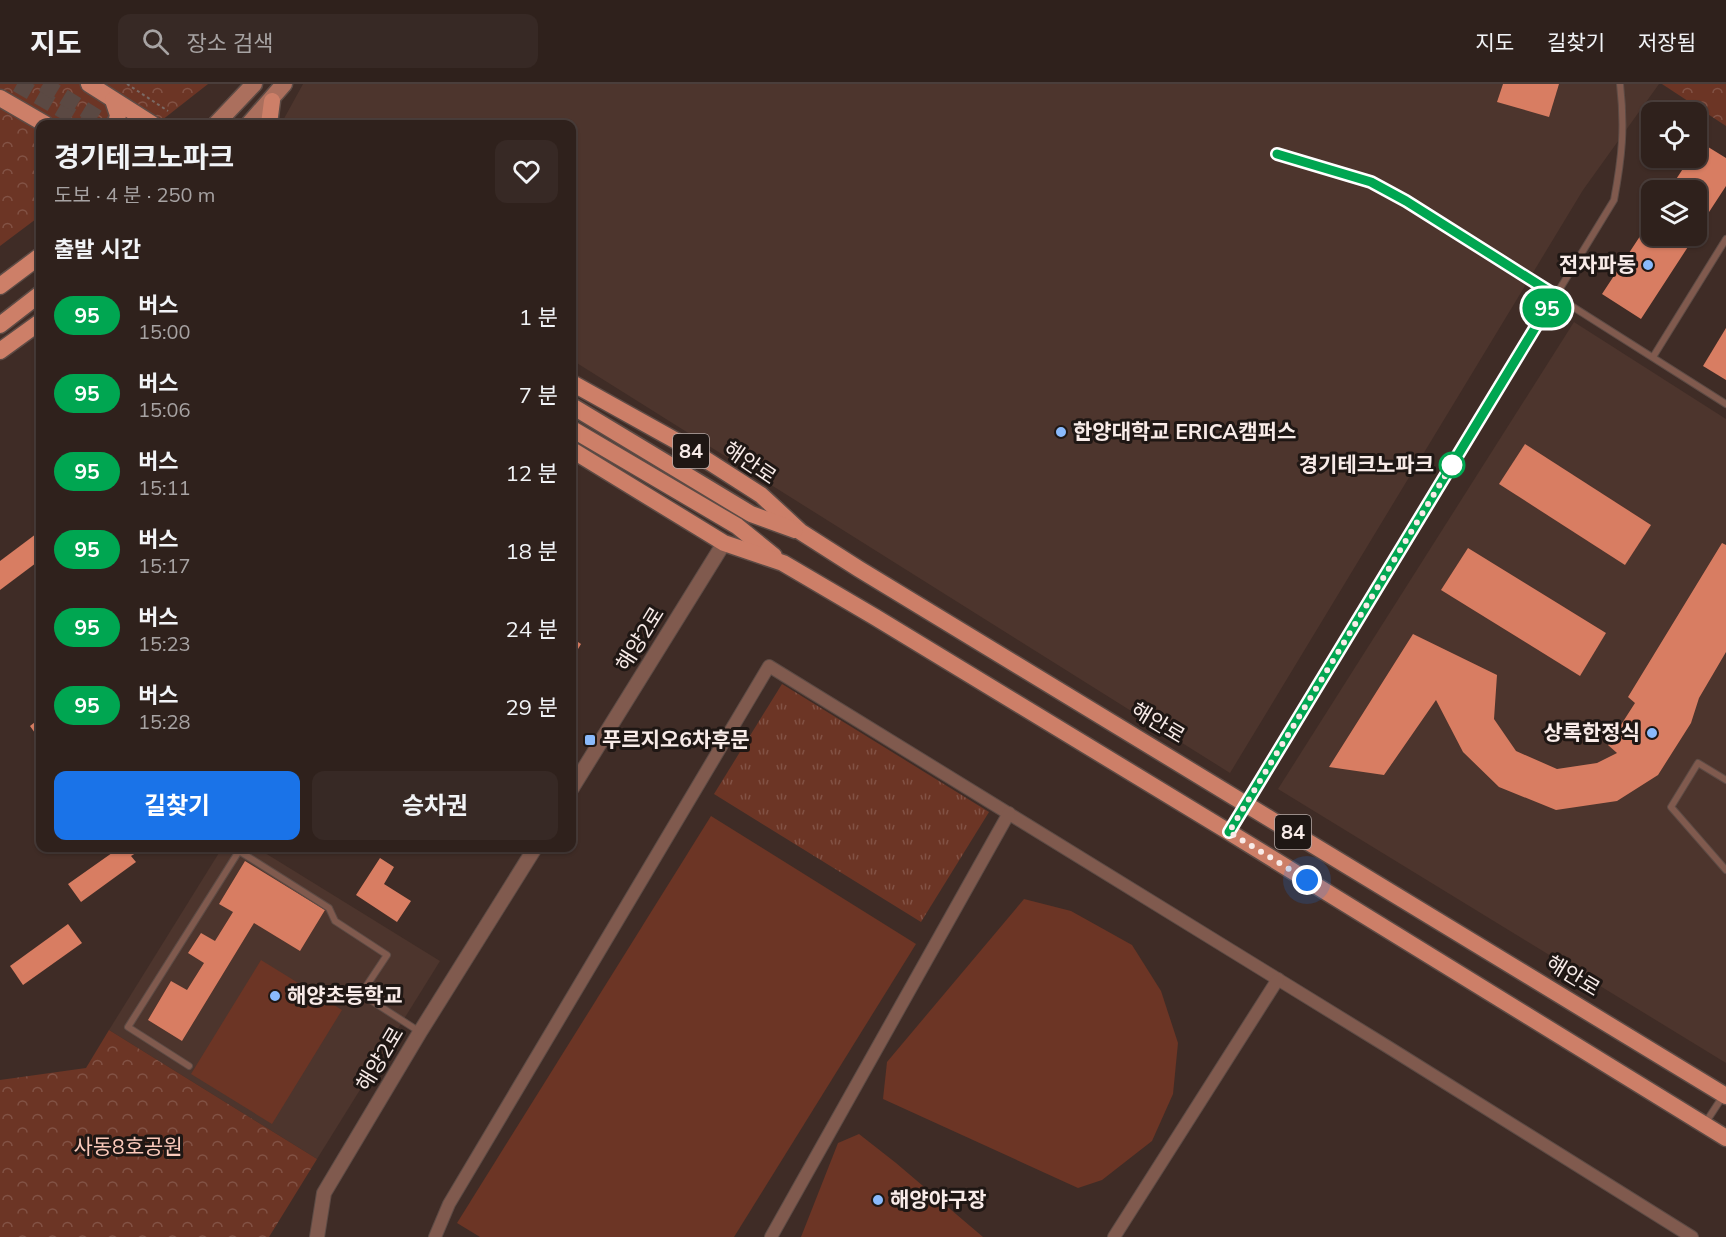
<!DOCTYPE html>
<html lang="ko">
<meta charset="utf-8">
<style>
:root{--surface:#2f211c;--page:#372925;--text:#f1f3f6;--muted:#a7a3a3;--line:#4a3e3b;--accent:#1a73e8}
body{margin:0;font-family:Mulish,"Noto Sans KR",sans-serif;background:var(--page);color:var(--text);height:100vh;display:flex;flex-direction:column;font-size:22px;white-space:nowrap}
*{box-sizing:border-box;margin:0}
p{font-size:20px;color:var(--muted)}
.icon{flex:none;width:33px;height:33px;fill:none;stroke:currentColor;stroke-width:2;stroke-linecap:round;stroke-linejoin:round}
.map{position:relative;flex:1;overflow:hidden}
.drawer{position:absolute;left:36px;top:36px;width:540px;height:732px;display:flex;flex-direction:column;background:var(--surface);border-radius:12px;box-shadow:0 2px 4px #0004,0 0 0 2px var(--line)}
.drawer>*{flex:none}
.badge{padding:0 12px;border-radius:20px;font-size:21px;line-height:39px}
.fabs{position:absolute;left:1641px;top:18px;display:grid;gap:12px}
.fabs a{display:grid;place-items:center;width:66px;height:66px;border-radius:12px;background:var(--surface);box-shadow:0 2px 4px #0004,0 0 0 2px var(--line);font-size:30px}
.you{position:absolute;width:30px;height:30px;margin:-15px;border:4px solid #fff;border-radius:50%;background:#1a73e8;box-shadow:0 0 0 9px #1a73e833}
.map>.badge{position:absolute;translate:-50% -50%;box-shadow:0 0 0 3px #fff}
h2{padding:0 18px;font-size:22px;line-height:54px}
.round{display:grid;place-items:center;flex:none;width:63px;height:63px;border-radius:12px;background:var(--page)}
.overview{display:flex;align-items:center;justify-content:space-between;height:102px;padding:0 18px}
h1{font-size:28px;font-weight:700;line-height:45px}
.action{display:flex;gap:12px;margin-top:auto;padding:12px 18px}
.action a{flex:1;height:69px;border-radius:12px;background:var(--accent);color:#fff;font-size:24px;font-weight:700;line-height:69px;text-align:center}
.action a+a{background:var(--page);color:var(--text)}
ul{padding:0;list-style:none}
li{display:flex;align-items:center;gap:18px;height:78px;padding:0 18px}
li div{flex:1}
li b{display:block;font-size:22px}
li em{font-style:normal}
li .badge{min-width:66px;font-weight:700;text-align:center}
header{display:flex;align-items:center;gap:36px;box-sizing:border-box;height:84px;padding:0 30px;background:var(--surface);border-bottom:2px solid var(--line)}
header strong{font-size:28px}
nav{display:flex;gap:33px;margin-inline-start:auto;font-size:21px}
.search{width:420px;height:54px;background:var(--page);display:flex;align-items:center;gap:15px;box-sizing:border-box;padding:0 21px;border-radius:12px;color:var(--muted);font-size:22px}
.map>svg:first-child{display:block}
.built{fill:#4d352d}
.grass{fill:url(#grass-tufts)}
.park{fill:url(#park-crowns)}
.pitch{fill:#6c3525}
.building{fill:#d87d62}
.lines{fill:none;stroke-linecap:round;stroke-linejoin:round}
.primary-tunnel{stroke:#5b4943;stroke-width:16;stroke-dasharray:16 8;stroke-linecap:butt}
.service-casing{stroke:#5d4b45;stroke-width:8}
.minor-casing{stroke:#5d4b45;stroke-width:14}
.tertiary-casing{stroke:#5d4b45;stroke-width:16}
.secondary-casing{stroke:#5d4b45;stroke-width:19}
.primary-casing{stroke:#5d4b45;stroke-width:19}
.path{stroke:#7b6a65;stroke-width:2;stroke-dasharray:3 3;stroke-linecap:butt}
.service{stroke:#805a4e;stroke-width:6}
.minor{stroke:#805a4e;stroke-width:12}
.tertiary{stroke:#805a4e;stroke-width:14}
.secondary{stroke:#ab6f5d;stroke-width:16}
.primary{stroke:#cd7f68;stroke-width:16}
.line-casing{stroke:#fff;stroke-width:14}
.line{stroke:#00a651;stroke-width:9}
.walk{stroke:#f8ebe8;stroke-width:6;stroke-dasharray:0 10.8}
.poi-dot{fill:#8abafc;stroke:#1f1714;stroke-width:2}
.stop-dot{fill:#fff;stroke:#00a651;stroke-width:3}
.labels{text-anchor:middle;stroke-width:6;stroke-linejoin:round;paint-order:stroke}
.shield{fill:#1f1714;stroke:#b7aba8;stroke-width:1.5}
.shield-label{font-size:20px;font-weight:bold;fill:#f8ebe8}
.poi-label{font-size:21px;font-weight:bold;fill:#f8ebe8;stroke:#1f1714;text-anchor:start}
.street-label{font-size:21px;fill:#f8ebe8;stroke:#1f1714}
.stop-label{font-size:21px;font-weight:bold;fill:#f8ebe8;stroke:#1f1714;text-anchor:end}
.park-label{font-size:21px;fill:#fccabb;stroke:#1f1714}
</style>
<header>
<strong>지도</strong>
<div class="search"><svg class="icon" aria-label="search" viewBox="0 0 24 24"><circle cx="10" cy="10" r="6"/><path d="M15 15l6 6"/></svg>장소 검색</div>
<nav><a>지도</a><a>길찾기</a><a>저장됨</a></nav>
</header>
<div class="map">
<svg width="1726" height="1153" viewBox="0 0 1726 1153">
<defs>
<pattern id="grass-tufts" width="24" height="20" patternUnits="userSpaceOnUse" patternTransform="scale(1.5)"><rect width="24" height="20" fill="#6c3525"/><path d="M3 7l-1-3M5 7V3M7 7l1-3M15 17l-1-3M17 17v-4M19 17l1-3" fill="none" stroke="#825245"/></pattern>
<pattern id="park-crowns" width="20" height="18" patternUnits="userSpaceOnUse" patternTransform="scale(1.5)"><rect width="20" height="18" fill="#6c3525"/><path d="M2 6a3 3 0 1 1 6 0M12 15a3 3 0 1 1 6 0" fill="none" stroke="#825245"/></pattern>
</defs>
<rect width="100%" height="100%" fill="#3f2c26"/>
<!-- built -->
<g class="built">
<polygon points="303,0 1659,0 1583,106 1230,689 572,276 572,40 281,40"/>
<polygon points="1574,238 1726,335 1726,979 1278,705"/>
<polygon points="222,764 257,764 440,877 317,1075 109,946"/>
</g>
<!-- grass -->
<polygon class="grass" points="782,600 989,728 921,838 714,710"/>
<!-- park -->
<g class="park">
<polygon points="0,0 208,0 157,40 40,40 40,132 0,162"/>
<polygon points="1662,0 1726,0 1726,42"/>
<polygon points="109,946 317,1075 269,1153 0,1153 0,996 86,984"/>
</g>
<!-- pitch -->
<g class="pitch">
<polygon points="711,732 916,860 734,1153 480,1153 457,1139"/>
<polygon points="1024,815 1071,827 1132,861 1161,907 1178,959 1173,1010 1152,1057 1102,1096 1078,1104 883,1015 887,978"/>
<polygon points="261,876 342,926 272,1040 191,990"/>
<polygon points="859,1050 896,1079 983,1153 801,1153 838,1059"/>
</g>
<!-- building -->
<g class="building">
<polygon points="1503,0 1559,0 1549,33 1497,18"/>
<polygon points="1700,58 1726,74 1726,102 1696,148 1696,106 1669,106 1690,74 1696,74 1696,64"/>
<polygon points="1652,134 1652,152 1695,152 1641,235 1602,210"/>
<polygon points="1726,244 1726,296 1703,282"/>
<polygon points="1525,360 1651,441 1625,481 1499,400"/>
<polygon points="40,447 40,476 0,506 0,477"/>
<polygon points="1722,459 1726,461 1726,568 1699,614 1691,639 1658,691 1617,717 1556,726 1499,703 1463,668 1436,616 1384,691 1329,683 1413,550 1497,591 1494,635 1516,667 1557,685 1597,679 1617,669 1608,661 1635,619 1628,613"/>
<polygon points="1468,464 1606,549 1580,592 1441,506"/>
<polygon points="572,554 581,560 572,575"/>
<polygon points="40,634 40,656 30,642"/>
<polygon points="119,764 144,764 131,772 136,778 81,818 68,800"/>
<polygon points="380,774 394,783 384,800 411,817 397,838 356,811"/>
<polygon points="245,777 325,826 300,867 254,839 182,957 148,936 171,897 187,906 204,879 188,869 201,849 215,857 233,828 219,820"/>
<polygon points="68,840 82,859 23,901 10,882"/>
</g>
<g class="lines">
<!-- primary-tunnel -->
<g class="primary-tunnel">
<polyline points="17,0 86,40"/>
<polyline points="43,0 108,40"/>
</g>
<defs>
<g id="service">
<polyline points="1277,70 1371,98 1406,117 1726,320"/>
<polyline points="1653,273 1726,155"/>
<polyline points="1726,696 1698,679 1671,723 1726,786"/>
<path d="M1229,747l385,-631c8,-43 11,-72 6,-116"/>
<polyline points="189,982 128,943 239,767 329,824 335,837 387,871 361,910 420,948"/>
<polyline points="1706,1038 1723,1012"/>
</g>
<g id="minor">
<polyline points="435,1153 449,1120 769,582 1388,963 1692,1153"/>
<polyline points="771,1153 1009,729"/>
<polyline points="1114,1153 1278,895"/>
</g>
<g id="tertiary">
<polyline points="572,704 724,459"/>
<polyline points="317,1153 324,1109 420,948 535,764"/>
</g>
<g id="secondary">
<polyline points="216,40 254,0"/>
<polyline points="249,40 284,0"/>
</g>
<g id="primary">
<polyline points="89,0 152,40"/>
<polyline points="0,14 45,40"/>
<polyline points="113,16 118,31 116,40"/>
<polyline points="269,40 272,17"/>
<polyline points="0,202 40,172"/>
<polyline points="0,241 40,210"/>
<polyline points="0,267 40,238"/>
<polyline points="572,299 680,359 761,411 801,448 859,485 1726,1012"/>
<polyline points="572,322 751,430 795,446"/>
<polyline points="572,345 737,442 774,472"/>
<polyline points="572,366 724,459 783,479 875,533 1229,748 1726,1054"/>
</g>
</defs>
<!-- service casing -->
<use href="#service" class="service-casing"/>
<!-- minor casing -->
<use href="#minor" class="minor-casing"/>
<!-- tertiary casing -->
<use href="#tertiary" class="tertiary-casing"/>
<!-- secondary casing -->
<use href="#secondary" class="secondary-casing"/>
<!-- primary casing -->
<use href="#primary" class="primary-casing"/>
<!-- path -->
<polyline class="path" points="127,0 168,27"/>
<!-- service -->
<use href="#service" class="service"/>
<!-- minor -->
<use href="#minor" class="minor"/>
<!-- tertiary -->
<use href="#tertiary" class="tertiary"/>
<!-- secondary -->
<use href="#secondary" class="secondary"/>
<!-- primary -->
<use href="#primary" class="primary"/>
</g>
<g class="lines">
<defs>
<polyline id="line" points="1229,748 1555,211 1406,117 1371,98 1277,70"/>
</defs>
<!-- line casing -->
<use href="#line" class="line-casing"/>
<!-- line -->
<use href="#line" class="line"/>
<!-- walk -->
<polyline class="walk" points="1307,796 1229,748 1456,374 1452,381"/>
</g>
<!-- markers -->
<g class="poi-dot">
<circle cx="1648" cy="181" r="6"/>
<circle cx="1061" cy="348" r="6"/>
<circle cx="1652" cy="649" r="6"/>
<rect x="584" y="650" width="12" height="12" rx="3"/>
<circle cx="275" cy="912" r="6"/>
<circle cx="878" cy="1116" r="6"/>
</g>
<circle class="stop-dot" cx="1452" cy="381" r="12"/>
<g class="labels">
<!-- shield labels -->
<g class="shield">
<rect x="673" y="350" width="36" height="34" rx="4.5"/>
<rect x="1275" y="731" width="36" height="34" rx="4.5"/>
</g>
<g class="shield-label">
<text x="691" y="374">84</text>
<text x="1293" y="755">84</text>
</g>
<!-- poi labels -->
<g class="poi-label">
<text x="1636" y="188" text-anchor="end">전자파동</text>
<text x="1073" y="355">한양대학교 ERICA캠퍼스</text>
<text x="1640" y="656" text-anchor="end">상록한정식</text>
<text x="602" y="663">푸르지오6차후문</text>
<text x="287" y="919">해양초등학교</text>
<text x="890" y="1123">해양야구장</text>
</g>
<!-- street labels -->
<g class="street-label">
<text transform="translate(750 379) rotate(34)" y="7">해안로</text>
<text transform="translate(640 555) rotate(-58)" y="7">해양2로</text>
<text transform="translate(1158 639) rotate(31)" y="7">해안로</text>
<text transform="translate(1573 892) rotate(31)" y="7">해안로</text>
<text transform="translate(380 975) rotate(-59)" y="7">해양2로</text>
</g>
<!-- stop labels -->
<g class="stop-label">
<text x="1434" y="388">경기테크노파크</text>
</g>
<!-- park labels -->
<g class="park-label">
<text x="128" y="1070">사동8호공원</text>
</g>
</g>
</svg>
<div class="fabs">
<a><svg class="icon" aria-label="locate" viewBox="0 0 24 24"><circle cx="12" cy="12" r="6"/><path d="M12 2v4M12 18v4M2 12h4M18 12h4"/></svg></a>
<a><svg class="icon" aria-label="layers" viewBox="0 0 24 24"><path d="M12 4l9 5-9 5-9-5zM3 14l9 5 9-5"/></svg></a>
</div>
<div class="you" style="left:1307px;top:796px"></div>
<b class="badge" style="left:1547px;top:224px;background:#00a651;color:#fff">95</b>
<section class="drawer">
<div class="overview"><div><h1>경기테크노파크</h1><p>도보 · 4 분 · 250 m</p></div><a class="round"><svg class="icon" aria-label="heart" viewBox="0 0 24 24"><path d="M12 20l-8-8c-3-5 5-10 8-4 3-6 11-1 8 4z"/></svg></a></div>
<h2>출발 시간</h2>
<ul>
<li><span class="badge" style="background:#00a651;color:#fff">95</span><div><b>버스</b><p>15:00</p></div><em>1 분</em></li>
<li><span class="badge" style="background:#00a651;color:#fff">95</span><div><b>버스</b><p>15:06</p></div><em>7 분</em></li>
<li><span class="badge" style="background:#00a651;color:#fff">95</span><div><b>버스</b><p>15:11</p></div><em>12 분</em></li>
<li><span class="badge" style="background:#00a651;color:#fff">95</span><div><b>버스</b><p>15:17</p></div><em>18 분</em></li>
<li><span class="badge" style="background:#00a651;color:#fff">95</span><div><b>버스</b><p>15:23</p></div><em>24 분</em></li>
<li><span class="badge" style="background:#00a651;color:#fff">95</span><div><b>버스</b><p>15:28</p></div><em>29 분</em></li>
</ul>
<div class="action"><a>길찾기</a><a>승차권</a></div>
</section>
</div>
